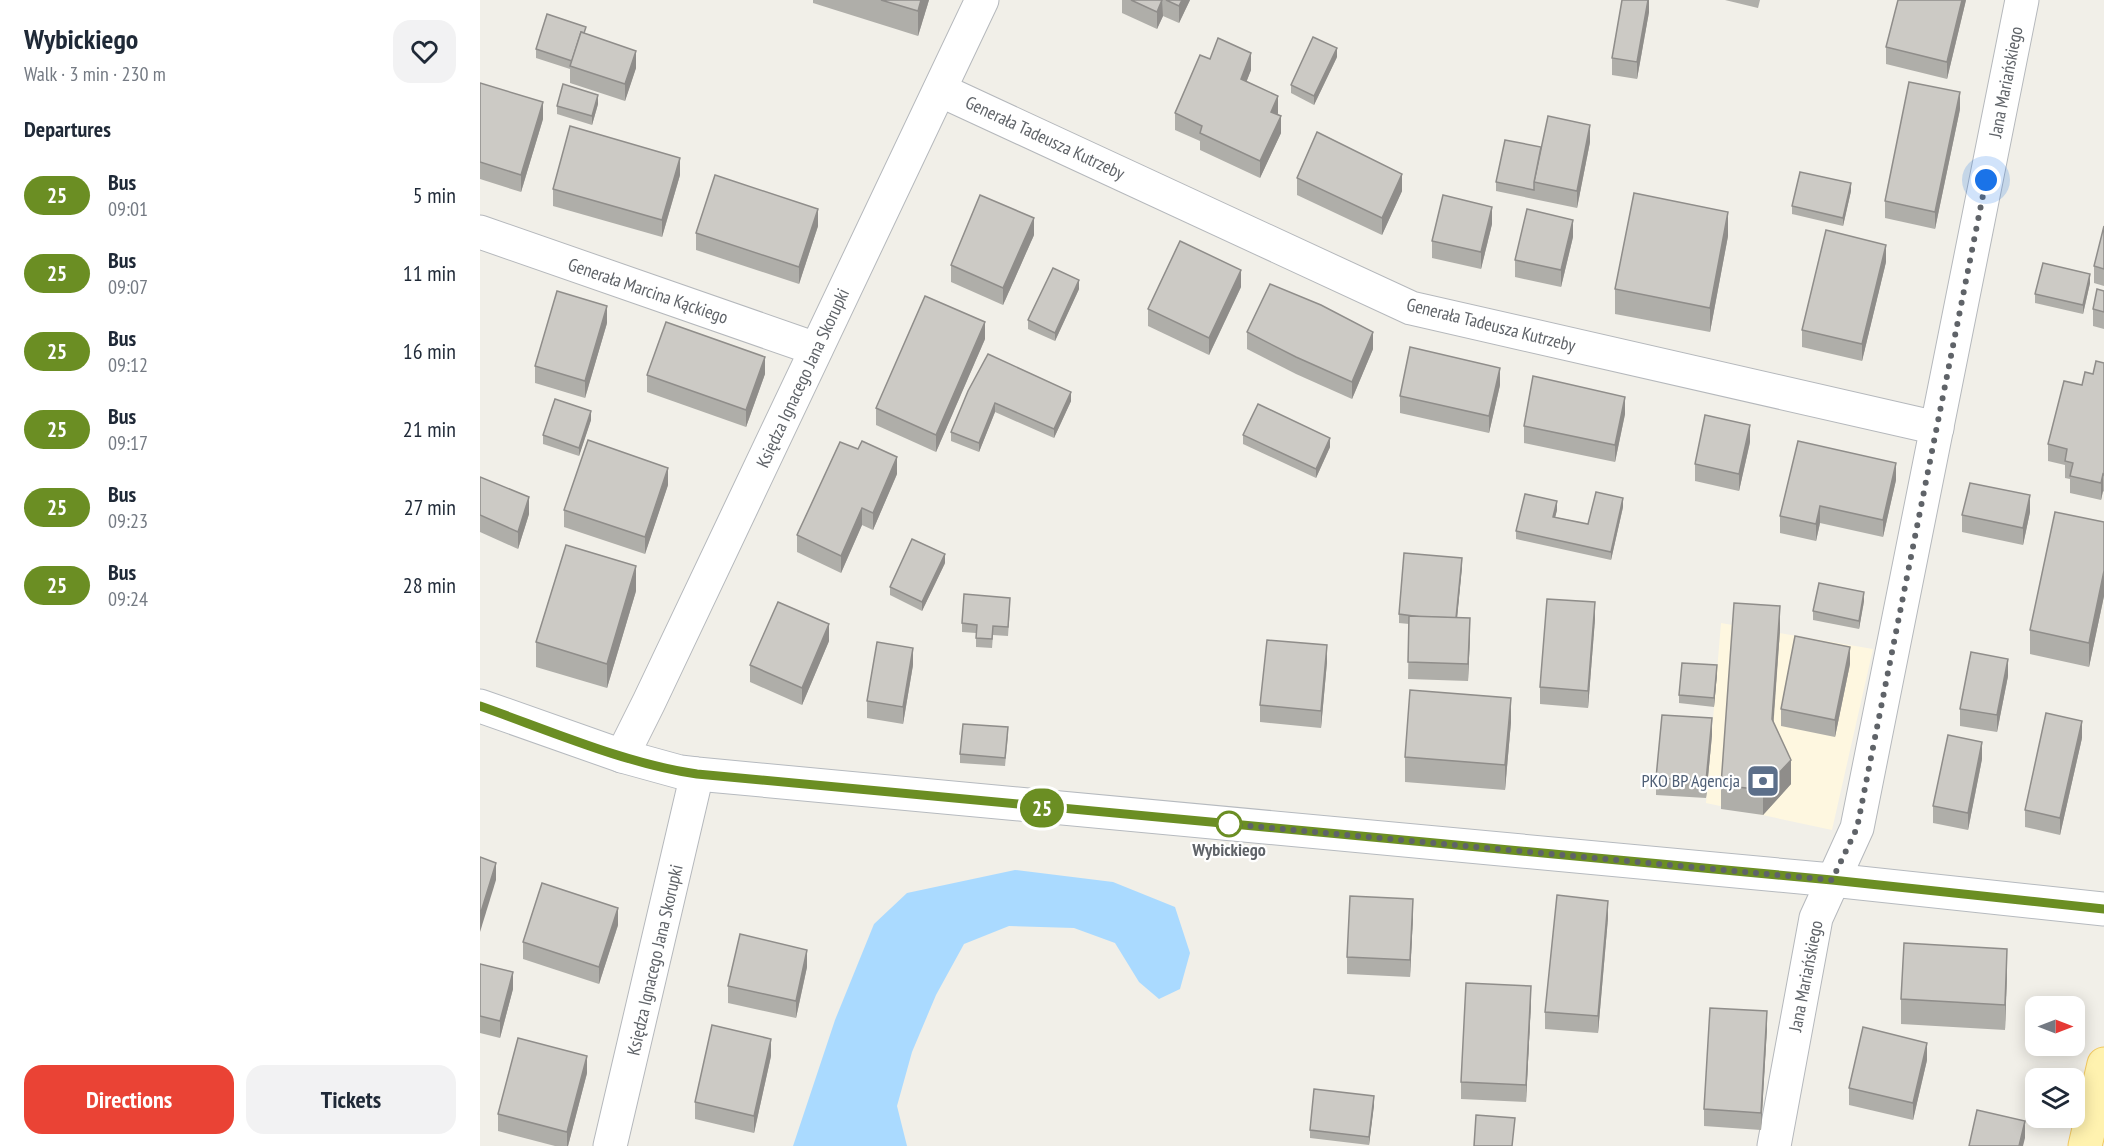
<!DOCTYPE html>
<meta charset="utf-8">
<style>
:root{--surface:#fff;--page:#f2f2f3;--text:#1f2937;--muted:#747a83;--accent:#ea4335}
body{margin:0;font-family:"PT Sans Narrow",sans-serif;background:var(--page);color:var(--text);height:100vh;display:flex;flex-direction:column;font-size:22px;white-space:nowrap}
*{box-sizing:border-box;margin:0}
p{font-size:20px;color:var(--muted)}
.icon{flex:none;width:33px;height:33px;fill:none;stroke:currentColor;stroke-width:2;stroke-linecap:round;stroke-linejoin:round}
.map{position:relative;flex:1;overflow:hidden}
.details{display:flex;flex-direction:column;background:var(--surface);width:480px}
.details>*{flex:none}
.badge{padding:0 12px;border-radius:20px;font-size:21px;line-height:39px}
.needle{width:39px;rotate:90deg}
.controls{position:absolute;left:1545px;top:996px;display:grid;gap:12px}
.controls a{display:grid;place-items:center;width:60px;height:60px;border-radius:12px;background:var(--surface);box-shadow:0 3px 15px #0003;font-size:30px}
.you{position:absolute;width:30px;height:30px;margin:-15px;border:4px solid #fff;border-radius:50%;background:#1a73e8;box-shadow:0 0 0 9px #1a73e833}
.map>.badge{position:absolute;translate:-50% -50%;box-shadow:0 0 0 3px #fff}
h2{padding:0 24px;font-size:22px;line-height:54px}
.round{display:grid;place-items:center;flex:none;width:63px;height:63px;border-radius:18px;background:var(--page)}
.summary{display:flex;align-items:center;justify-content:space-between;height:102px;padding:0 24px}
h1{font-size:28px;font-weight:700;line-height:45px}
.cta{display:flex;gap:12px;margin-top:auto;padding:12px 24px}
.cta a{flex:1;height:69px;border-radius:18px;background:var(--accent);color:#fff;font-size:24px;font-weight:700;line-height:69px;text-align:center}
.cta a+a{background:var(--page);color:var(--text)}
ul{padding:0;list-style:none}
li{display:flex;align-items:center;gap:18px;height:78px;padding:0 24px}
li div{flex:1}
li b{display:block;font-size:22px}
li em{font-style:normal}
li .badge{min-width:66px;font-weight:700;text-align:center}
main{display:flex;flex:1;min-height:0}
.map>svg:first-child{display:block}
.commercial{fill:#fef7e0}
.water{fill:#aadaff}
.lines{fill:none;stroke-linecap:round;stroke-linejoin:round}
.street-casing{stroke:#b5b8bc;stroke-width:35}
.secondary-casing{stroke:#b6babf;stroke-width:35}
.primary-casing{stroke:#f2c960;stroke-width:35}
.street{stroke:#fff;stroke-width:33}
.secondary{stroke:#fff;stroke-width:33}
.primary{stroke:#fff2af;stroke-width:33}
.wall{fill:#afaea9}
.shaded-wall{fill:#8f8d8a}
.building{fill:#cccac5;stroke:#8f8d8a;stroke-width:1.5}
.line-casing{stroke:#fff;stroke-width:14}
.line{stroke:#6b8e23;stroke-width:9}
.walk{stroke:#5f6368;stroke-width:6;stroke-dasharray:0 10.8}
.stop-dot{fill:#fff;stroke:#6b8e23;stroke-width:3}
.labels{text-anchor:middle;stroke-width:4.5;stroke-linejoin:round;paint-order:stroke}
.street-label{font-size:18px;fill:#5f6368;stroke:#fff}
.service-label{font-size:18px;fill:#4e5e75;stroke:#fff;text-anchor:end}
.stop-label{font-size:18px;font-weight:bold;fill:#5f6368;stroke:#fff}
</style>
<main>
<section class="details">
<div class="summary"><div><h1>Wybickiego</h1><p>Walk · 3 min · 230 m</p></div><a class="round"><svg class="icon" aria-label="heart" viewBox="0 0 24 24"><path d="M12 20l-8-8c-3-5 5-10 8-4 3-6 11-1 8 4z"/></svg></a></div>
<h2>Departures</h2>
<ul>
<li><span class="badge" style="background:#6b8e23;color:#fff">25</span><div><b>Bus</b><p>09:01</p></div><em>5 min</em></li>
<li><span class="badge" style="background:#6b8e23;color:#fff">25</span><div><b>Bus</b><p>09:07</p></div><em>11 min</em></li>
<li><span class="badge" style="background:#6b8e23;color:#fff">25</span><div><b>Bus</b><p>09:12</p></div><em>16 min</em></li>
<li><span class="badge" style="background:#6b8e23;color:#fff">25</span><div><b>Bus</b><p>09:17</p></div><em>21 min</em></li>
<li><span class="badge" style="background:#6b8e23;color:#fff">25</span><div><b>Bus</b><p>09:23</p></div><em>27 min</em></li>
<li><span class="badge" style="background:#6b8e23;color:#fff">25</span><div><b>Bus</b><p>09:24</p></div><em>28 min</em></li>
</ul>
<div class="cta"><a>Directions</a><a>Tickets</a></div>
</section>
<div class="map">
<svg width="1624" height="1146" viewBox="0 0 1624 1146">
<rect width="100%" height="100%" fill="#f1efe8"/>
<!-- commercial -->
<polygon class="commercial" points="1241,623 1393,649 1352,830 1226,803"/>
<!-- water -->
<polygon class="water" points="535,870 633,882 695,907 710,953 700,989 679,999 659,982 635,943 594,928 529,926 484,944 456,995 432,1052 417,1106 427,1146 313,1146 355,1020 394,924 427,893"/>
<g class="lines">
<defs>
<g id="street">
<polyline points="460,90 931,308 1457,428"/>
<polyline points="0,232 336,349"/>
<polyline points="142,756 169,702 502,0"/>
<polyline points="130,1146 217,774"/>
<polyline points="1294,1146 1336,918 1377,828 1542,0"/>
</g>
<polyline id="secondary" points="0,706 142,756 200,772 217,774 1352,880 1624,909"/>
<polyline id="primary" points="1605,1146 1624,1064"/>
</defs>
<!-- street casing -->
<use href="#street" class="street-casing"/>
<!-- secondary casing -->
<use href="#secondary" class="secondary-casing"/>
<!-- primary casing -->
<use href="#primary" class="primary-casing"/>
<!-- street -->
<use href="#street" class="street"/>
<!-- secondary -->
<use href="#secondary" class="secondary"/>
<!-- primary -->
<use href="#primary" class="primary"/>
</g>
<!-- wall -->
<g class="wall">
<polygon points="333,0 449,0 438,36 333,3"/>
<polygon points="642,0 710,0 699,23 683,16 677,29 642,13"/>
<polygon points="1169,0 1169,12 1157,79 1132,75 1132,58"/>
<polygon points="1245,0 1280,0 1278,8"/>
<polygon points="1486,0 1467,79 1406,64 1406,47"/>
<polygon points="106,34 156,68 145,101 90,83 90,69 56,58 56,49"/>
<polygon points="857,57 834,105 811,93 811,85"/>
<polygon points="730,59 771,70 766,82 798,113 801,133 780,178 720,150 720,141 695,130 695,113"/>
<polygon points="0,83 63,119 41,192 0,179"/>
<polygon points="118,104 112,125 77,114 77,106"/>
<polygon points="1480,109 1455,229 1405,218 1405,201"/>
<polygon points="1110,142 1097,208 1016,191 1016,182 1061,147"/>
<polygon points="200,175 182,237 73,206 73,189"/>
<polygon points="817,178 922,191 902,235 817,195"/>
<polygon points="1371,191 1363,226 1312,214 1312,206"/>
<polygon points="1012,224 1001,269 952,258 952,241"/>
<polygon points="338,226 319,284 216,250 216,233"/>
<polygon points="1624,226 1624,286 1614,283 1614,266"/>
<polygon points="554,235 523,305 471,282 471,265"/>
<polygon points="1248,236 1230,332 1135,314 1135,289"/>
<polygon points="1093,237 1081,287 1035,277 1035,260"/>
<polygon points="1406,262 1382,361 1322,347 1322,330"/>
<polygon points="1610,283 1603,314 1555,303 1555,294"/>
<polygon points="761,287 729,355 668,326 668,309"/>
<polygon points="599,289 575,341 548,329 548,320"/>
<polygon points="1624,291 1624,329 1613,326 1613,309"/>
<polygon points="127,323 105,398 55,383 55,366"/>
<polygon points="767,332 893,349 872,399 816,374 767,349"/>
<polygon points="505,339 456,452 396,425 396,408"/>
<polygon points="1624,363 1624,492 1623,491 1621,500 1590,493 1590,479 1585,478 1585,465 1568,461 1568,444 1602,385"/>
<polygon points="285,374 266,427 167,392 167,375"/>
<polygon points="1020,385 1009,433 920,413 920,396"/>
<polygon points="488,391 591,401 574,438 515,412 499,452 471,441 471,432"/>
<polygon points="1145,414 1135,462 1044,443 1044,426"/>
<polygon points="111,420 99,456 63,444 63,435"/>
<polygon points="763,435 850,447 836,478 763,444"/>
<polygon points="1270,442 1259,491 1215,481 1215,464"/>
<polygon points="417,474 393,530 382,525 361,573 317,552 317,535"/>
<polygon points="0,477 49,514 38,549 0,532"/>
<polygon points="1416,480 1403,537 1340,523 1336,541 1300,533 1300,516"/>
<polygon points="188,485 165,554 84,527 84,510"/>
<polygon points="1143,507 1131,560 1036,539 1036,531 1077,510 1075,517 1108,524"/>
<polygon points="1550,512 1543,545 1482,532 1482,515"/>
<polygon points="1624,522 1624,596 1609,667 1550,654 1550,630"/>
<polygon points="465,563 442,611 410,595 410,587"/>
<polygon points="982,567 977,618 990,635 988,681 928,679 929,624 919,623 919,614"/>
<polygon points="156,591 127,688 56,667 56,642"/>
<polygon points="1384,601 1379,629 1333,620 1333,611"/>
<polygon points="530,607 528,636 513,635 512,648 496,647 496,633 482,632 482,623"/>
<polygon points="1115,619 1108,708 1060,704 1060,687"/>
<polygon points="1300,630 1293,722 1311,784 1283,815 1241,809 1241,785"/>
<polygon points="349,641 322,705 270,682 270,665"/>
<polygon points="847,662 841,728 780,722 780,705"/>
<polygon points="1370,664 1355,737 1301,726 1301,709"/>
<polygon points="433,665 423,724 387,718 387,701"/>
<polygon points="1237,674 1234,707 1199,703 1199,695"/>
<polygon points="1528,676 1517,732 1480,726 1480,709"/>
<polygon points="1031,722 1025,790 925,782 925,757"/>
<polygon points="1232,735 1226,798 1176,795 1176,778"/>
<polygon points="528,736 525,766 480,763 480,754"/>
<polygon points="1602,738 1580,835 1545,827 1545,810"/>
<polygon points="1502,759 1488,830 1453,823 1453,806"/>
<polygon points="933,916 930,977 867,974 867,957"/>
<polygon points="1128,918 1118,1033 1065,1029 1065,1012"/>
<polygon points="138,925 119,984 43,959 43,942"/>
<polygon points="0,964 33,989 20,1038 0,1033"/>
<polygon points="327,967 316,1018 248,1003 248,986"/>
<polygon points="1527,973 1525,1030 1421,1024 1421,999"/>
<polygon points="1051,1003 1046,1102 981,1099 981,1082"/>
<polygon points="1287,1028 1281,1130 1224,1126 1224,1109"/>
<polygon points="291,1056 274,1133 215,1119 215,1102"/>
<polygon points="1447,1060 1433,1120 1369,1105 1369,1088"/>
<polygon points="107,1073 88,1146 75,1146 18,1131 18,1114"/>
<polygon points="894,1105 889,1145 830,1138 830,1130"/>
</g>
<!-- shaded-wall -->
<g class="shaded-wall">
<polygon points="441,0 449,0 438,36 438,11"/>
<polygon points="682,0 683,16 677,29 677,12"/>
<polygon points="702,0 710,0 699,23 699,6"/>
<polygon points="1168,0 1169,0 1169,12 1157,79 1157,62"/>
<polygon points="1482,0 1486,0 1467,79 1467,62"/>
<polygon points="857,48 857,57 834,105 834,96"/>
<polygon points="156,51 156,68 145,101 145,84"/>
<polygon points="771,53 771,70 761,96 761,79"/>
<polygon points="1480,92 1480,109 1455,229 1455,212"/>
<polygon points="118,95 118,104 112,125 112,116"/>
<polygon points="798,96 798,113 791,129 791,112"/>
<polygon points="63,102 63,119 41,192 41,175"/>
<polygon points="801,116 801,133 780,178 780,161"/>
<polygon points="1110,125 1110,142 1097,208 1097,191"/>
<polygon points="200,158 200,175 182,237 182,220"/>
<polygon points="922,174 922,191 902,235 902,218"/>
<polygon points="1371,183 1371,191 1363,226 1363,218"/>
<polygon points="1012,207 1012,224 1001,269 1001,252"/>
<polygon points="338,209 338,226 319,284 319,267"/>
<polygon points="1248,212 1248,236 1230,332 1230,308"/>
<polygon points="554,218 554,235 523,305 523,288"/>
<polygon points="1093,220 1093,237 1081,287 1081,270"/>
<polygon points="1406,245 1406,262 1382,361 1382,344"/>
<polygon points="761,270 761,287 729,355 729,338"/>
<polygon points="1610,274 1610,283 1603,314 1603,305"/>
<polygon points="599,280 599,289 575,341 575,333"/>
<polygon points="127,306 127,323 105,398 105,381"/>
<polygon points="505,322 505,339 456,452 456,435"/>
<polygon points="893,332 893,349 872,399 872,382"/>
<polygon points="285,357 285,374 266,427 266,410"/>
<polygon points="1020,368 1020,385 1009,433 1009,416"/>
<polygon points="591,392 591,401 574,438 574,429"/>
<polygon points="1145,397 1145,414 1135,462 1135,445"/>
<polygon points="515,403 515,412 499,452 499,443"/>
<polygon points="111,411 111,420 99,456 99,448"/>
<polygon points="1270,425 1270,442 1259,491 1259,474"/>
<polygon points="850,438 850,447 836,478 836,469"/>
<polygon points="417,457 417,474 393,530 393,513"/>
<polygon points="1416,463 1416,480 1403,537 1403,520"/>
<polygon points="188,468 188,485 165,554 165,537"/>
<polygon points="1623,474 1623,491 1621,500 1621,483"/>
<polygon points="1550,495 1550,512 1543,545 1543,528"/>
<polygon points="49,497 49,514 38,549 38,532"/>
<polygon points="1143,498 1143,507 1131,560 1131,552"/>
<polygon points="1077,501 1077,510 1073,526 1073,517"/>
<polygon points="1340,506 1340,523 1336,541 1336,524"/>
<polygon points="382,508 382,525 361,573 361,556"/>
<polygon points="465,554 465,563 442,611 442,602"/>
<polygon points="982,558 982,567 976,629 976,620"/>
<polygon points="156,566 156,591 127,688 127,664"/>
<polygon points="1624,571 1624,596 1609,667 1609,643"/>
<polygon points="1384,592 1384,601 1379,629 1379,621"/>
<polygon points="1115,602 1115,619 1108,708 1108,691"/>
<polygon points="1300,606 1300,630 1292,744 1292,719"/>
<polygon points="990,618 990,635 988,681 988,664"/>
<polygon points="349,624 349,641 322,705 322,688"/>
<polygon points="847,645 847,662 841,728 841,711"/>
<polygon points="1370,647 1370,664 1355,737 1355,720"/>
<polygon points="433,648 433,665 423,724 423,707"/>
<polygon points="1528,659 1528,676 1517,732 1517,715"/>
<polygon points="1237,665 1237,674 1234,707 1234,698"/>
<polygon points="1031,698 1031,722 1025,790 1025,765"/>
<polygon points="1232,718 1232,735 1226,798 1226,781"/>
<polygon points="1602,721 1602,738 1580,835 1580,818"/>
<polygon points="1502,742 1502,759 1488,830 1488,813"/>
<polygon points="1311,760 1311,784 1283,815 1283,790"/>
<polygon points="16,863 16,880 0,932 0,915"/>
<polygon points="933,899 933,916 930,977 930,960"/>
<polygon points="1128,901 1128,918 1118,1033 1118,1016"/>
<polygon points="138,908 138,925 119,984 119,967"/>
<polygon points="1527,949 1527,973 1525,1030 1525,1005"/>
<polygon points="327,950 327,967 316,1018 316,1001"/>
<polygon points="33,972 33,989 20,1038 20,1021"/>
<polygon points="1051,986 1051,1003 1046,1102 1046,1085"/>
<polygon points="1287,1011 1287,1028 1281,1130 1281,1113"/>
<polygon points="291,1039 291,1056 274,1133 274,1116"/>
<polygon points="1447,1043 1447,1060 1433,1120 1433,1103"/>
<polygon points="107,1056 107,1073 88,1146 87,1146 87,1132"/>
<polygon points="894,1096 894,1105 889,1145 889,1137"/>
<polygon points="1545,1121 1545,1138 1543,1146 1539,1146"/>
</g>
<!-- building -->
<g class="building">
<polygon points="401,0 441,0 438,11"/>
<polygon points="651,0 682,0 677,12"/>
<polygon points="686,0 702,0 699,6"/>
<polygon points="1142,0 1168,0 1157,62 1132,58"/>
<polygon points="1418,0 1482,0 1467,62 1406,47"/>
<polygon points="67,14 106,27 104,33 101,32 92,61 56,49"/>
<polygon points="101,32 156,51 145,84 90,66"/>
<polygon points="833,37 857,48 834,96 811,85"/>
<polygon points="738,38 771,53 761,79 798,96 791,112 801,116 780,161 720,133 722,126 695,113 720,55 730,59"/>
<polygon points="1429,82 1480,92 1455,212 1405,201"/>
<polygon points="0,83 63,102 41,175 0,162"/>
<polygon points="83,84 118,95 112,116 77,106"/>
<polygon points="1068,116 1110,125 1097,191 1054,182"/>
<polygon points="90,126 200,158 182,220 73,189"/>
<polygon points="837,132 922,174 902,218 817,178"/>
<polygon points="1025,140 1061,147 1054,182 1054,190 1016,182"/>
<polygon points="1320,172 1371,183 1363,218 1312,206"/>
<polygon points="235,175 338,209 319,267 216,233"/>
<polygon points="1154,193 1248,212 1230,308 1135,289"/>
<polygon points="500,195 554,218 523,288 471,265"/>
<polygon points="963,195 1012,207 1001,252 952,241"/>
<polygon points="1047,209 1093,220 1081,270 1035,260"/>
<polygon points="1624,226 1624,269 1614,266"/>
<polygon points="1346,230 1406,245 1382,344 1322,330"/>
<polygon points="700,241 761,270 729,338 668,309"/>
<polygon points="1563,263 1610,274 1603,305 1555,294"/>
<polygon points="573,268 599,280 575,333 548,320"/>
<polygon points="790,284 841,305 893,332 872,382 816,357 767,332"/>
<polygon points="1617,289 1624,291 1624,312 1613,309"/>
<polygon points="77,291 127,306 105,381 55,366"/>
<polygon points="445,296 505,322 456,435 396,408"/>
<polygon points="186,322 285,357 266,410 167,375"/>
<polygon points="930,347 1020,368 1009,416 920,396"/>
<polygon points="508,354 591,392 574,429 515,403 499,443 471,432 488,391"/>
<polygon points="1616,361 1624,363 1624,475 1623,474 1621,483 1590,476 1593,463 1585,461 1587,449 1568,444 1584,381 1602,385 1605,372 1613,374"/>
<polygon points="1053,376 1145,397 1135,445 1044,426"/>
<polygon points="75,399 111,411 99,448 63,435"/>
<polygon points="778,404 850,438 836,469 763,435"/>
<polygon points="1225,415 1270,425 1259,474 1215,464"/>
<polygon points="108,440 188,468 165,537 84,510"/>
<polygon points="382,441 417,457 393,513 382,508 361,556 317,535 360,442 378,449"/>
<polygon points="1318,441 1416,463 1403,520 1340,506 1336,524 1300,516"/>
<polygon points="0,477 49,497 38,532 0,515"/>
<polygon points="1490,483 1550,495 1543,528 1482,515"/>
<polygon points="1116,492 1143,498 1131,552 1036,531 1045,494 1077,501 1073,517 1108,524"/>
<polygon points="1575,512 1624,522 1624,571 1609,643 1550,630"/>
<polygon points="432,539 465,554 442,602 410,587"/>
<polygon points="86,545 156,566 127,664 56,642"/>
<polygon points="924,553 982,558 976,618 941,617 919,614"/>
<polygon points="1339,583 1384,592 1379,621 1333,611"/>
<polygon points="484,594 530,598 528,627 513,626 512,639 496,638 497,625 482,623"/>
<polygon points="1067,599 1115,602 1108,691 1060,687"/>
<polygon points="298,602 349,624 322,688 270,665"/>
<polygon points="1254,603 1300,606 1292,719 1311,760 1283,790 1241,785"/>
<polygon points="929,616 990,618 988,664 928,662"/>
<polygon points="1315,636 1370,647 1355,720 1301,709"/>
<polygon points="787,640 847,645 841,711 780,705"/>
<polygon points="397,642 433,648 423,707 387,701"/>
<polygon points="1491,652 1528,659 1517,715 1480,709"/>
<polygon points="1202,663 1237,665 1234,698 1199,695"/>
<polygon points="930,690 1031,698 1025,765 925,757"/>
<polygon points="1566,713 1602,721 1580,818 1545,810"/>
<polygon points="1182,715 1232,718 1226,781 1176,778"/>
<polygon points="483,724 528,727 525,758 480,754"/>
<polygon points="1468,735 1502,742 1488,813 1453,806"/>
<polygon points="0,857 16,863 0,915"/>
<polygon points="62,883 138,908 119,967 43,942"/>
<polygon points="1077,895 1128,901 1118,1016 1065,1012"/>
<polygon points="870,896 933,899 930,960 867,957"/>
<polygon points="260,934 327,950 316,1001 248,986"/>
<polygon points="1424,943 1527,949 1525,1005 1421,999"/>
<polygon points="0,964 33,972 20,1021 0,1016"/>
<polygon points="986,983 1051,986 1046,1085 981,1082"/>
<polygon points="1230,1008 1287,1011 1281,1113 1224,1109"/>
<polygon points="232,1025 291,1039 274,1116 215,1102"/>
<polygon points="1383,1027 1447,1043 1433,1103 1369,1088"/>
<polygon points="38,1038 107,1056 87,1132 18,1114"/>
<polygon points="834,1089 894,1096 889,1137 830,1130"/>
<polygon points="1497,1110 1545,1121 1539,1146 1489,1146"/>
<polygon points="996,1115 1035,1118 1032,1146 994,1146"/>
</g>
<g class="lines">
<defs>
<path id="line" d="M0,706c68,24 146,58 217,68l1135,106 272,29"/>
</defs>
<!-- line casing -->
<use href="#line" class="line-casing"/>
<!-- line -->
<use href="#line" class="line"/>
<!-- walk -->
<polyline class="walk" points="749,824 1352,880 1377,828 1506,180"/>
</g>
<!-- icons -->
<defs>
<symbol id="bank-square" viewBox="-11 -11 22 22"><rect x="-9" y="-9" width="18" height="18" rx="4" fill="#5c6f8a" stroke="#fff"/><path d="M-6-4H6V4H-6ZM0-2.3a2.3 2.3 0 1 0 0 4.6a2.3 2.3 0 1 0 0-4.6Z" fill="#fff"/></symbol>
</defs>
<g fill-rule="evenodd">
<use href="#bank-square" x="1264" y="762" width="38" height="38"/>
</g>
<!-- markers -->
<circle class="stop-dot" cx="749" cy="824" r="12"/>
<g class="labels">
<!-- street labels -->
<g class="street-label">
<text transform="translate(1526 82) rotate(-79)" y="6">Jana Mariańskiego</text>
<text transform="translate(565 138) rotate(25)" y="6">Generała Tadeusza Kutrzeby</text>
<text transform="translate(168 291) rotate(19)" y="6">Generała Marcina Kąckiego</text>
<text transform="translate(1011 325) rotate(14)" y="6">Generała Tadeusza Kutrzeby</text>
<text transform="translate(323 378) rotate(-65)" y="6">Księdza Ignacego Jana Skorupki</text>
<text transform="translate(175 960) rotate(-77)" y="6">Księdza Ignacego Jana Skorupki</text>
<text transform="translate(1326 976) rotate(-79)" y="6">Jana Mariańskiego</text>
</g>
<!-- service labels -->
<g class="service-label">
<text x="1260" y="787">PKO BP Agencja</text>
</g>
<!-- stop labels -->
<g class="stop-label">
<text x="749" y="856">Wybickiego</text>
</g>
</g>
</svg>
<div class="controls">
<a><svg class="needle" viewBox="-14 -14 28 28"><path d="M0-13l5 13h-10z" fill="#e53935"/><path d="M0 13l5-13h-10z" fill="#747a83"/></svg></a>
<a><svg class="icon" aria-label="layers" viewBox="0 0 24 24"><path d="M12 4l9 5-9 5-9-5zM3 14l9 5 9-5"/></svg></a>
</div>
<div class="you" style="left:1506px;top:180px"></div>
<b class="badge" style="left:562px;top:808px;background:#6b8e23;color:#fff">25</b>
</div>
</main>
